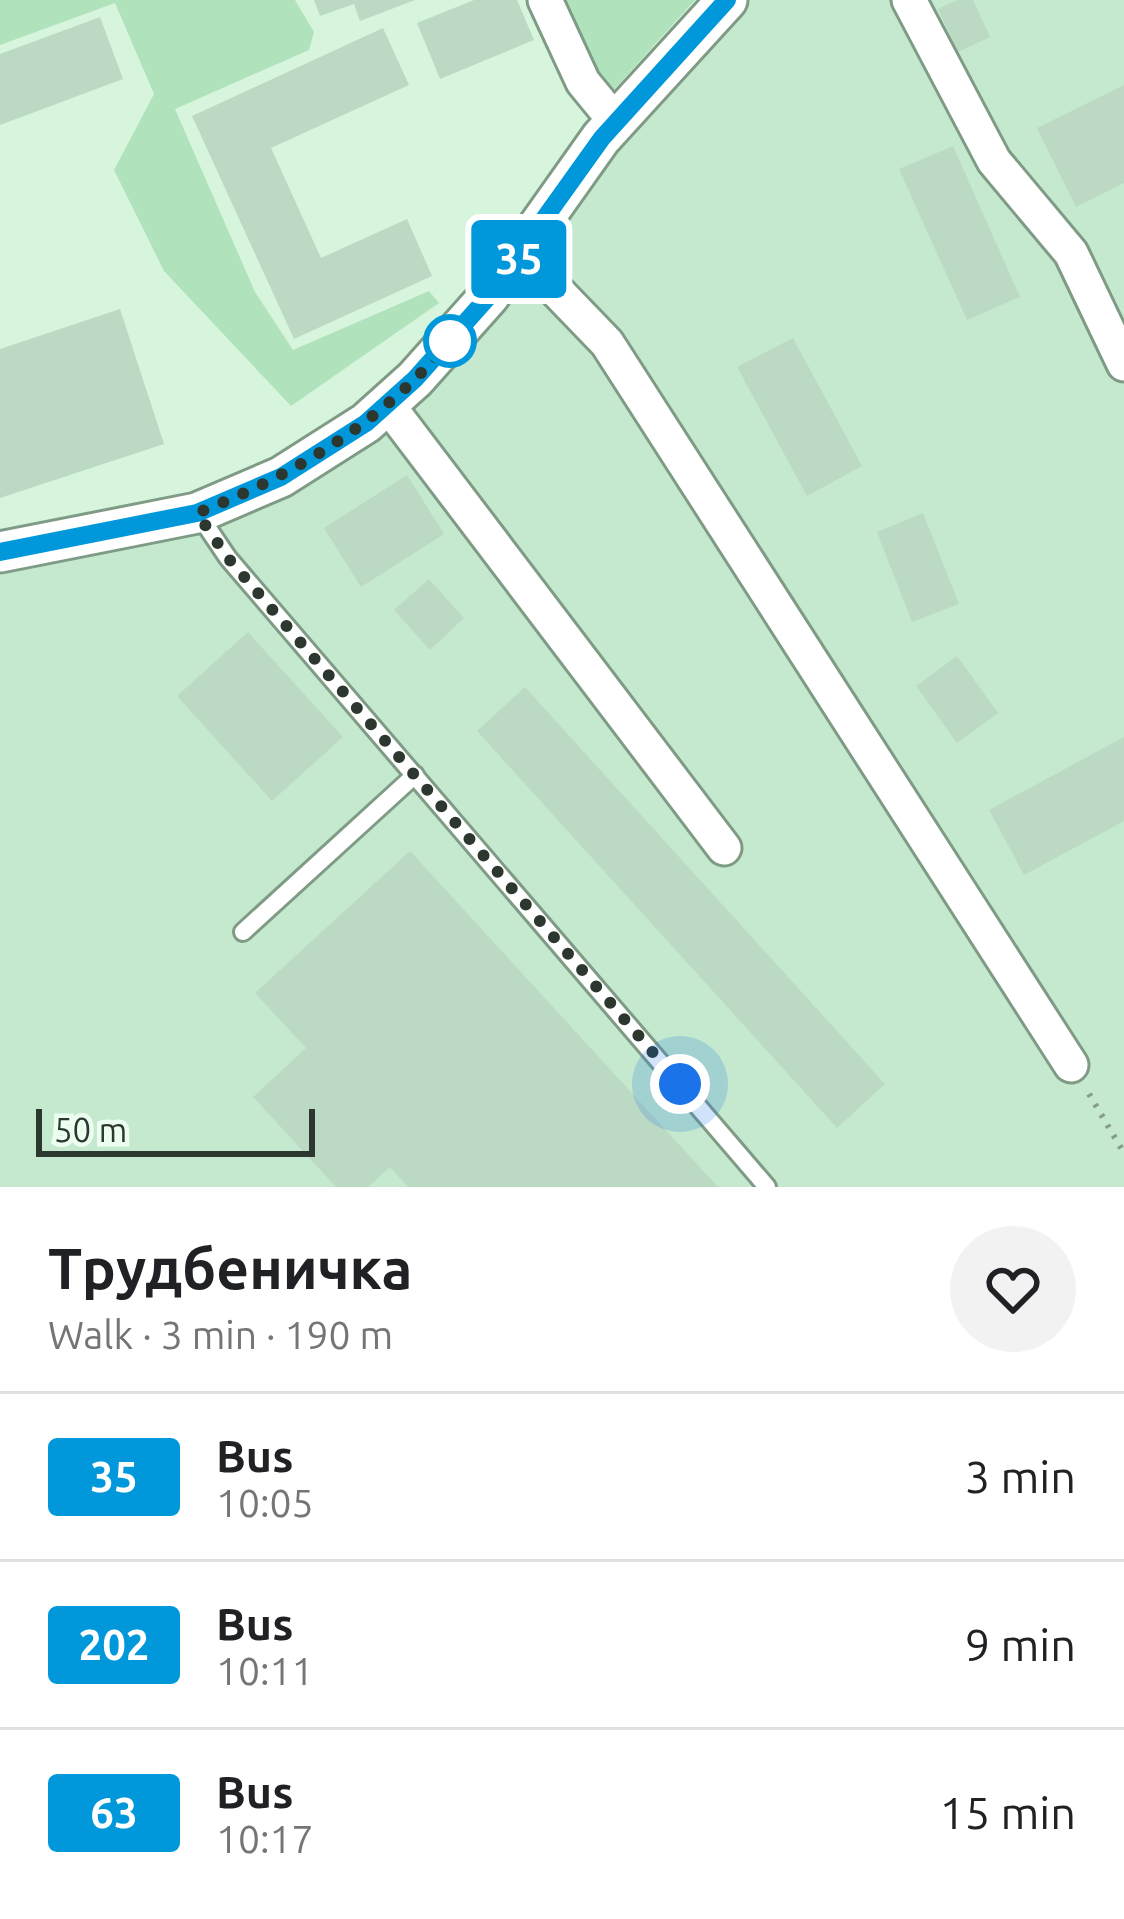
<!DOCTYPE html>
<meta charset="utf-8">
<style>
:root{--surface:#fff;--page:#f2f2f2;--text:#202124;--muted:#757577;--line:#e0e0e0}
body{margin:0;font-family:Ubuntu,sans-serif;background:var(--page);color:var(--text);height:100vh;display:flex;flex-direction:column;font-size:45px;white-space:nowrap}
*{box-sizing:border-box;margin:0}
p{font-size:39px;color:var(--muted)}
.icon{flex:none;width:66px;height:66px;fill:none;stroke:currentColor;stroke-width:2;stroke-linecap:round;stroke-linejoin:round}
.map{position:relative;height:1187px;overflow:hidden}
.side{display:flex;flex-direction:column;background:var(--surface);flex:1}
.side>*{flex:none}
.badge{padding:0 24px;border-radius:9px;font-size:42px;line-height:78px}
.scale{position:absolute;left:36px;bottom:30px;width:279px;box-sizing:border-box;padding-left:12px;border:6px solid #2c382f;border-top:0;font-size:33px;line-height:42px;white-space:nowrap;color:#2c382f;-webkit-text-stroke:9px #ecfef0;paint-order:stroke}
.you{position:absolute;width:60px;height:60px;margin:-30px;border:9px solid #fff;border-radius:50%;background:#1a73e8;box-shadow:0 0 0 18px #1a73e833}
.map>.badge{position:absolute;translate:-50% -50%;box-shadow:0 0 0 6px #fff}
.round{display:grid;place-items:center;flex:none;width:126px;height:126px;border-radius:63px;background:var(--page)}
.headline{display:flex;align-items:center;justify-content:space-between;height:204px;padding:0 48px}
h1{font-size:57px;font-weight:700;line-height:90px}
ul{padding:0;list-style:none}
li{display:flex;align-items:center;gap:36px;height:168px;padding:0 48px;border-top:3px solid var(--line)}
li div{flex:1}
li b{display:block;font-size:45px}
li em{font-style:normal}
li .badge{min-width:132px;font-weight:700;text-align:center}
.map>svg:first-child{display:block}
.built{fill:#c5e9ce}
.green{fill:#b0e2bc}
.building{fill:#bcdac3}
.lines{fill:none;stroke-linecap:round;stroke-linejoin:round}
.service-casing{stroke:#7f9b85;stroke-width:22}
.minor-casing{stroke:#7f9b85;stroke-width:39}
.tertiary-casing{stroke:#7f9b85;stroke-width:45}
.path{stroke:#869c8b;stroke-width:6;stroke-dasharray:3 9;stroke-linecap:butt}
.service{stroke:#fff;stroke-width:16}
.minor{stroke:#fff;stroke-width:33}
.tertiary{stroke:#fff;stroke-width:39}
.line-casing{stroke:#fff;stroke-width:27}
.line{stroke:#0098da;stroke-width:18}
.walk{stroke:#2c382f;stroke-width:12;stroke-dasharray:0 21.6}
.stop-dot{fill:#fff;stroke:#0098da;stroke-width:6}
</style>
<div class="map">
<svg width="1124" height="1187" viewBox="0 0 1124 1187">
<rect width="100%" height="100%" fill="#d7f5dd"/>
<!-- built -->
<polygon class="built" points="727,0 1124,0 1124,1187 0,1187 0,552 125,529 366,423"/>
<!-- green -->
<g class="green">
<polygon points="0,0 295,0 314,32 309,50 175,109 255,292 293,350 429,291 439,303 291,406 164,271 114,170 154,94 115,3 0,45"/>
<polygon points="545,0 695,0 599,106"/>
</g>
<!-- building -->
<g class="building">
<polygon points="314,0 415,0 360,21 354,4 320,16"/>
<polygon points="474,0 517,0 534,40 440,79 417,23"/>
<polygon points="957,0 973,0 990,37 958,52 938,9"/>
<polygon points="100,17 123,79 0,125 0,54"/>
<polygon points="383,28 409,85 271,148 321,258 407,219 432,276 294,339 192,116"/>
<polygon points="1124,85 1124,183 1076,207 1037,128"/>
<polygon points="953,146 1020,297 967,320 899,169"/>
<polygon points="120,309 164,444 0,498 0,349"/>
<polygon points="793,338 862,466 807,496 737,367"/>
<polygon points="407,475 444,534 361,587 324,528"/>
<polygon points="923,513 959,604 912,622 877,532"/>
<polygon points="429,579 464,618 430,650 394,610"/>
<polygon points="248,632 343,737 272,801 177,696"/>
<polygon points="957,656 998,713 957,743 916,686"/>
<polygon points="525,687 885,1084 837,1128 477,731"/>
<polygon points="1124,737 1124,821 1024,875 989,810"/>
<polygon points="410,851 718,1187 408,1187 390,1167 368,1187 336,1187 253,1097 306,1048 255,993"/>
</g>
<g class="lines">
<defs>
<g id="service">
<polyline points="199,515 228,558 767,1187"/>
<polyline points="243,932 415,775"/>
</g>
<g id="minor">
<polyline points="545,0 583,82 615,121"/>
<polyline points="909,0 994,161 1071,253 1124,364"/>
<polyline points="517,262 553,287 607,343 1071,1065"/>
<polyline points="387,404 724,848"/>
</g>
<polyline id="tertiary" points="0,552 197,513 281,477 366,423 415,379 489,296 601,138 727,0"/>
</defs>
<!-- service casing -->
<use href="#service" class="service-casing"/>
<!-- minor casing -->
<use href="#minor" class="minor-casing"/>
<!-- tertiary casing -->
<use href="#tertiary" class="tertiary-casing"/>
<!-- path -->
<polyline class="path" points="1089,1094 1124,1153"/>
<!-- service -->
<use href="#service" class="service"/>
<!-- minor -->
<use href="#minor" class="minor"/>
<!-- tertiary -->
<use href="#tertiary" class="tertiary"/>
</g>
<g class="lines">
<defs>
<polyline id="line" points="0,552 197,513 281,477 366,423 415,379 489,296 602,138 727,0"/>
</defs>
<!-- line casing -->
<use href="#line" class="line-casing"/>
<!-- line -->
<use href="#line" class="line"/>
<!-- walk -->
<path class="walk" d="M450,341c-67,81 -156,134 -253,172l31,45 452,526"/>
</g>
<!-- markers -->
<circle class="stop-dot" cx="450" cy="341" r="24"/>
</svg>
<div class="scale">50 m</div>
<div class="you" style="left:680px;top:1084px"></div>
<b class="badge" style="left:519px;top:259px;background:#0098da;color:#fff">35</b>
</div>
<section class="side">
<div class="headline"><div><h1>Трудбеничка</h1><p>Walk · 3 min · 190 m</p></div><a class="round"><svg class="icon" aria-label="heart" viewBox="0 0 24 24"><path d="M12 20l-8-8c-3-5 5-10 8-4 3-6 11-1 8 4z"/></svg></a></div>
<ul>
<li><span class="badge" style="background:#0098da;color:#fff">35</span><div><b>Bus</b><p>10:05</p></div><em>3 min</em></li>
<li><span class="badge" style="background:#0098da;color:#fff">202</span><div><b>Bus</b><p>10:11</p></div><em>9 min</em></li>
<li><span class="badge" style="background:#0098da;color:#fff">63</span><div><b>Bus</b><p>10:17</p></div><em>15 min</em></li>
</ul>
</section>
